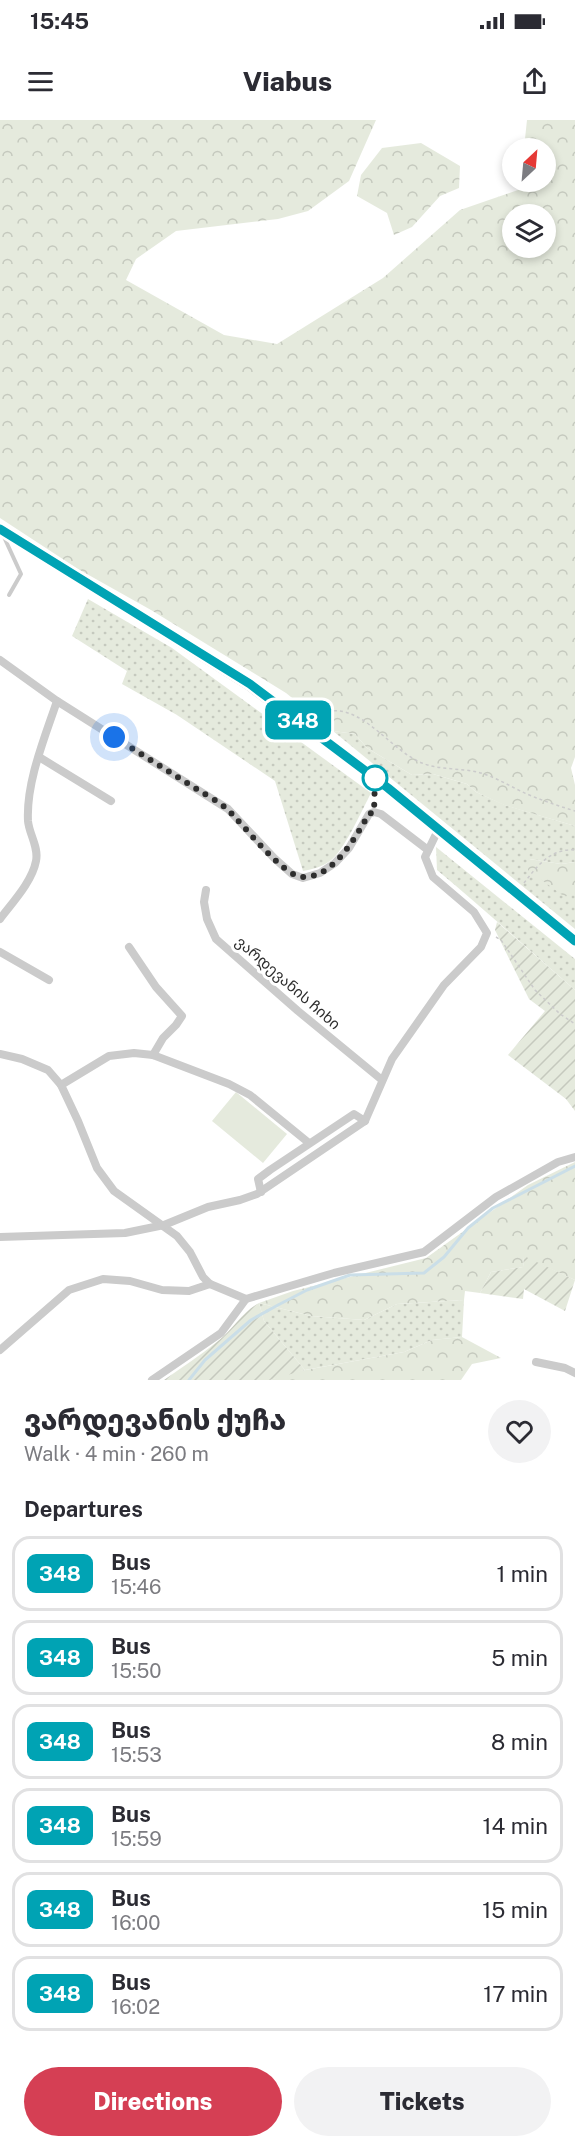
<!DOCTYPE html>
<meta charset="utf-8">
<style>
:root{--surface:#fff;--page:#f2f2f3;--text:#2b2b33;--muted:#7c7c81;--line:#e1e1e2;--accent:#d53f54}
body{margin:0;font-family:"Public Sans","Noto Sans Georgian",sans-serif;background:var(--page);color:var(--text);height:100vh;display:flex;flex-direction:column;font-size:22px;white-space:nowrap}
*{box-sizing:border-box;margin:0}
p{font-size:20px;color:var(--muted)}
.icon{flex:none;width:33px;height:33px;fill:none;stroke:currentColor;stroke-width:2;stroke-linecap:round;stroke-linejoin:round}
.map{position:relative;height:1260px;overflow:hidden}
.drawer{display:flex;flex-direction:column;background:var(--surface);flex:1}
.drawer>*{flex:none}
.badge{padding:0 12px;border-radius:9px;font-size:21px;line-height:39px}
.needle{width:39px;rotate:26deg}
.controls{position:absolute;left:502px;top:18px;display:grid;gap:12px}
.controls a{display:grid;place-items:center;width:54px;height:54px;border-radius:50%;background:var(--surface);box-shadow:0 3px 9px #0003;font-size:30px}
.you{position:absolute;width:30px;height:30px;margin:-15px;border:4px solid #fff;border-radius:50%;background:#1a73e8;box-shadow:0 0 0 9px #1a73e833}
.map>.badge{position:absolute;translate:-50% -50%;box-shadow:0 0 0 3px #fff}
h2{padding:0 24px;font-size:22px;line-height:54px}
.round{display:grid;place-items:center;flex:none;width:63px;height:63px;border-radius:32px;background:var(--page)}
.overview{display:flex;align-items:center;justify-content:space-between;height:102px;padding:0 24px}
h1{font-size:28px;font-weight:800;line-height:45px}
.cta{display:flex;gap:12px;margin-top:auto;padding:12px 24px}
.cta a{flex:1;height:69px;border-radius:36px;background:var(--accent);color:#fff;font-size:24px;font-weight:800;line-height:69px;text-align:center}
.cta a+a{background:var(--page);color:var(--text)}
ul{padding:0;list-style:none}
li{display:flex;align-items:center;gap:18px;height:75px;margin:0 12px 9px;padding:0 12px;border:3px solid var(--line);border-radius:18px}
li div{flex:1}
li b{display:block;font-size:22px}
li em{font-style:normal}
li .badge{min-width:66px;font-weight:700;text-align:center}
.status{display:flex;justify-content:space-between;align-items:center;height:42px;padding:0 30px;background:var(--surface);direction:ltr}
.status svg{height:16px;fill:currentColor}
header{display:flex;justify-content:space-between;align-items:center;height:78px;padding:0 24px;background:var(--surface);font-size:27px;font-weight:800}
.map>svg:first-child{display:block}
.grass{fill:url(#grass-dots)}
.forest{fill:url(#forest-crowns);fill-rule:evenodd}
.garden{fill:url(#garden-furrows)}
.pitch{fill:#e5eadd}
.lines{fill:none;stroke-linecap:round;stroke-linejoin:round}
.stream{stroke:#cadee8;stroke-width:3}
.path{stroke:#cbcbcb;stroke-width:1.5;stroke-dasharray:3 3;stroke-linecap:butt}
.service{stroke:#cbcbcb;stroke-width:4}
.minor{stroke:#cbcbcb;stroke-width:8}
.trunk{stroke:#9e9e9e;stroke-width:12}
.line-casing{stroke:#fff;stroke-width:14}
.line{stroke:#00a3b4;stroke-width:9}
.walk{stroke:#2e2e2e;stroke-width:6;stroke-dasharray:0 10.8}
.stop-dot{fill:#fff;stroke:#00a3b4;stroke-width:3}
.labels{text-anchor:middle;stroke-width:6;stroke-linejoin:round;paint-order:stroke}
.street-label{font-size:15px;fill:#2e2e2e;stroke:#fff}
</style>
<div class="status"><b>15:45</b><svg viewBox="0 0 49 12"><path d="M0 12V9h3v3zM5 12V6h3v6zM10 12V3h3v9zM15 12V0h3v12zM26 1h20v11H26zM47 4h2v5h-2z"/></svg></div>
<header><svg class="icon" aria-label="menu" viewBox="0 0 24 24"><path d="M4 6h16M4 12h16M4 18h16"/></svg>Viabus<svg class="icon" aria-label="share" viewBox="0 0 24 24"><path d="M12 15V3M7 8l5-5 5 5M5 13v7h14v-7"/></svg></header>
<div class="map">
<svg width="575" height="1260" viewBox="0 0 575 1260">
<defs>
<pattern id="grass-dots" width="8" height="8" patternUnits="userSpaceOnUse" patternTransform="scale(1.5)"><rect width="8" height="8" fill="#e5eadd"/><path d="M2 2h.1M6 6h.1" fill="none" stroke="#c5c9be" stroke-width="1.8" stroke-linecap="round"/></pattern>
<pattern id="forest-crowns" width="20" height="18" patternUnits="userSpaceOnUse" patternTransform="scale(1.5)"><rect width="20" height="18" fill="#e5eadd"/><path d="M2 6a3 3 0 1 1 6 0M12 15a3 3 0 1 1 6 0" fill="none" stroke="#c5c9be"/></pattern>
<pattern id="garden-furrows" width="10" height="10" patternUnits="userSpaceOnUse" patternTransform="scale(1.5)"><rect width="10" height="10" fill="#e5eadd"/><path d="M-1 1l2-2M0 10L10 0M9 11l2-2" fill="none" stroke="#c5c9be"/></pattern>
</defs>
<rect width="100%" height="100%" fill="#fff"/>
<!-- grass -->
<g class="grass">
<path d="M88,479l84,49 199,145c-9,17 -27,58 -41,68 -8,6 -17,8 -27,10l-28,-90 -98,-66 -55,-31 5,-13 -55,-35z"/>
<polygon points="333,611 355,614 367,628 412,655 433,654 467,664 476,672 505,685 575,706 575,742 561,744 529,739 575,771 575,809"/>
<path d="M436,727l139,112v31c-46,-40 -91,-81 -138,-120z"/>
<polygon points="464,1180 462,1217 432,1220 404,1232 305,1250 264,1201 259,1183 311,1196 364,1200 397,1184"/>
</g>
<!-- forest -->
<g class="forest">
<path d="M0,0h376l-27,61 -41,30 -30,8 -102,12 -40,28 -10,21 98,55 53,9 106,-66 77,-68 58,-20 1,-8h27v-34h-22l3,-28h48v637l-4,11 4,17v41l-71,-21 -28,-13 -9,-8 -34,-10 -21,1 -45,-27 -12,-14 -22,-3 -47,-38 -135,-83 -73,-41 -78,-51zM513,94h33v34h-33z"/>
<polygon points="421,23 460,46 459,68 440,76 412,107 394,115 387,93 357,76 361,55 382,28"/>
<polygon points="529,739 561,744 575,742 575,771 565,777 528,750"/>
<polygon points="575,1042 575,1160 524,1137 523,1147 491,1152 480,1173 465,1171 464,1180 397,1184 364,1200 311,1196 259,1183 293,1171 426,1138 528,1065"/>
<polygon points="462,1217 501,1238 472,1244 461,1260 270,1260 289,1253 404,1232 432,1220"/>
</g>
<!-- garden -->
<g class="garden">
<polygon points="497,802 575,870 575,991 566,979 508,935 545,891 529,879 495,810"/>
<polygon points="524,1136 575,1160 565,1191 524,1169 523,1179 480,1173 491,1152 523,1147"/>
<path d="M259,1183l5,18 41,49 -35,10h-106c18,-13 37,-25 54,-39 15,-12 25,-30 41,-38z"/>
</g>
<!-- pitch -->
<polygon class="pitch" points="236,972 287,1014 263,1043 212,1001"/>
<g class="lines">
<!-- stream -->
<polyline class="stream" points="189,1260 205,1240 251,1200 278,1185 307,1170 350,1155 424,1153 444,1137 468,1108 493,1088 575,1046"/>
<!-- path -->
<g class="path">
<path d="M311,597c46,-25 74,31 111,46 17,7 38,5 55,9 17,4 34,15 50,22 16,7 32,12 48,17"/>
<path d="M524,763c13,-17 27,-35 51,-33"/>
<polyline points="496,817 501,820 535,870 560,894 575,904"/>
</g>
<!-- service -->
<polyline class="service" points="4,417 21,454 9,475"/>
<!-- minor -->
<g class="minor">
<polyline points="0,540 57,581 228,689 274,738 292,754 303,758 320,753 335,743 349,728 369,694 374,692 381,694 428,730"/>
<polyline points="39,637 111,681"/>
<polyline points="206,770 204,782 207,799 216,819 298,891 382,960"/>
<path d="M0,799c12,-16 32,-37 36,-58 3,-14 -7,-27 -8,-40 -2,-39 17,-84 29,-120"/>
<polyline points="129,827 156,867 182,896 176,905 163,918 153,935"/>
<polyline points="0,832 49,860"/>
<polyline points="0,934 22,939 48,950 61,965 78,1001 97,1048 114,1071 177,1116 190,1132 203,1157 210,1164 246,1179"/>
<polyline points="61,965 109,936 134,933 153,935 229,964 250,975 309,1023"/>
<polyline points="261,1072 258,1059 270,1050 354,994 365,1001"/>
<polyline points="0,1117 125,1113 164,1105 208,1087 240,1080 257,1074 365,1001 392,939 444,865 481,827 487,813 474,792 433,757 425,737 438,710"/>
<polyline points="0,1230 69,1170 103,1159 130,1161 162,1170 189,1171 210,1164"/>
<polyline points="536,1242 565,1248 575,1253"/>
<polyline points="152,1260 221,1213 246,1179 334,1153 424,1132 496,1077 558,1042 575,1037"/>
</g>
<!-- trunk -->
<polyline class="trunk" points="0,409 250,565 388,668 575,821"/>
</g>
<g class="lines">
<defs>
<polyline id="line" points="0,409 250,564 388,668 575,821"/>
</defs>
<!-- line casing -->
<use href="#line" class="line-casing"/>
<!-- line -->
<use href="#line" class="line"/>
<!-- walk -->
<path class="walk" d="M114,617c27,17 54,34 81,51 11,7 25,14 34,23 15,14 54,66 74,66 31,1 53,-41 66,-63l5,-2 1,-34"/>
</g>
<!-- markers -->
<circle class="stop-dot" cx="375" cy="658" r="12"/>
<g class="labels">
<!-- street labels -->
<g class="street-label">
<text transform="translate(288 863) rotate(41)" y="5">ვარდევანის ჩიხი</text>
</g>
</g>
</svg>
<div class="controls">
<a><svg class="needle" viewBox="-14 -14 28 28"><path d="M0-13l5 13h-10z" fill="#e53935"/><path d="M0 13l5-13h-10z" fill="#7c7c81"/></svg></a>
<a><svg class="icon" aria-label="layers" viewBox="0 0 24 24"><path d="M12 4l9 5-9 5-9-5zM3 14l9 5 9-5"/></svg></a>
</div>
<div class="you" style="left:114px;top:617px"></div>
<b class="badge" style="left:298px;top:600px;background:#00a3b4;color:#fff">348</b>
</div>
<section class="drawer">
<div class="overview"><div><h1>ვარდევანის ქუჩა</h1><p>Walk · 4 min · 260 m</p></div><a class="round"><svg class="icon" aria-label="heart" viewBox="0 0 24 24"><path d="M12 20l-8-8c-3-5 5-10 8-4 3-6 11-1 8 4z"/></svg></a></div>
<h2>Departures</h2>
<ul>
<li><span class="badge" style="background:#00a3b4;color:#fff">348</span><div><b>Bus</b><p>15:46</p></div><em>1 min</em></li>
<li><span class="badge" style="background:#00a3b4;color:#fff">348</span><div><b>Bus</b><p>15:50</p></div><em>5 min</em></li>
<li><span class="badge" style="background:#00a3b4;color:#fff">348</span><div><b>Bus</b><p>15:53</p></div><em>8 min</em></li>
<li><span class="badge" style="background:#00a3b4;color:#fff">348</span><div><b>Bus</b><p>15:59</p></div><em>14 min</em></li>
<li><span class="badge" style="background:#00a3b4;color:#fff">348</span><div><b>Bus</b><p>16:00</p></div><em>15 min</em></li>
<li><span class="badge" style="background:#00a3b4;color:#fff">348</span><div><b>Bus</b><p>16:02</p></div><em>17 min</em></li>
</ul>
<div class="cta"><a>Directions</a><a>Tickets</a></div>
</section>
